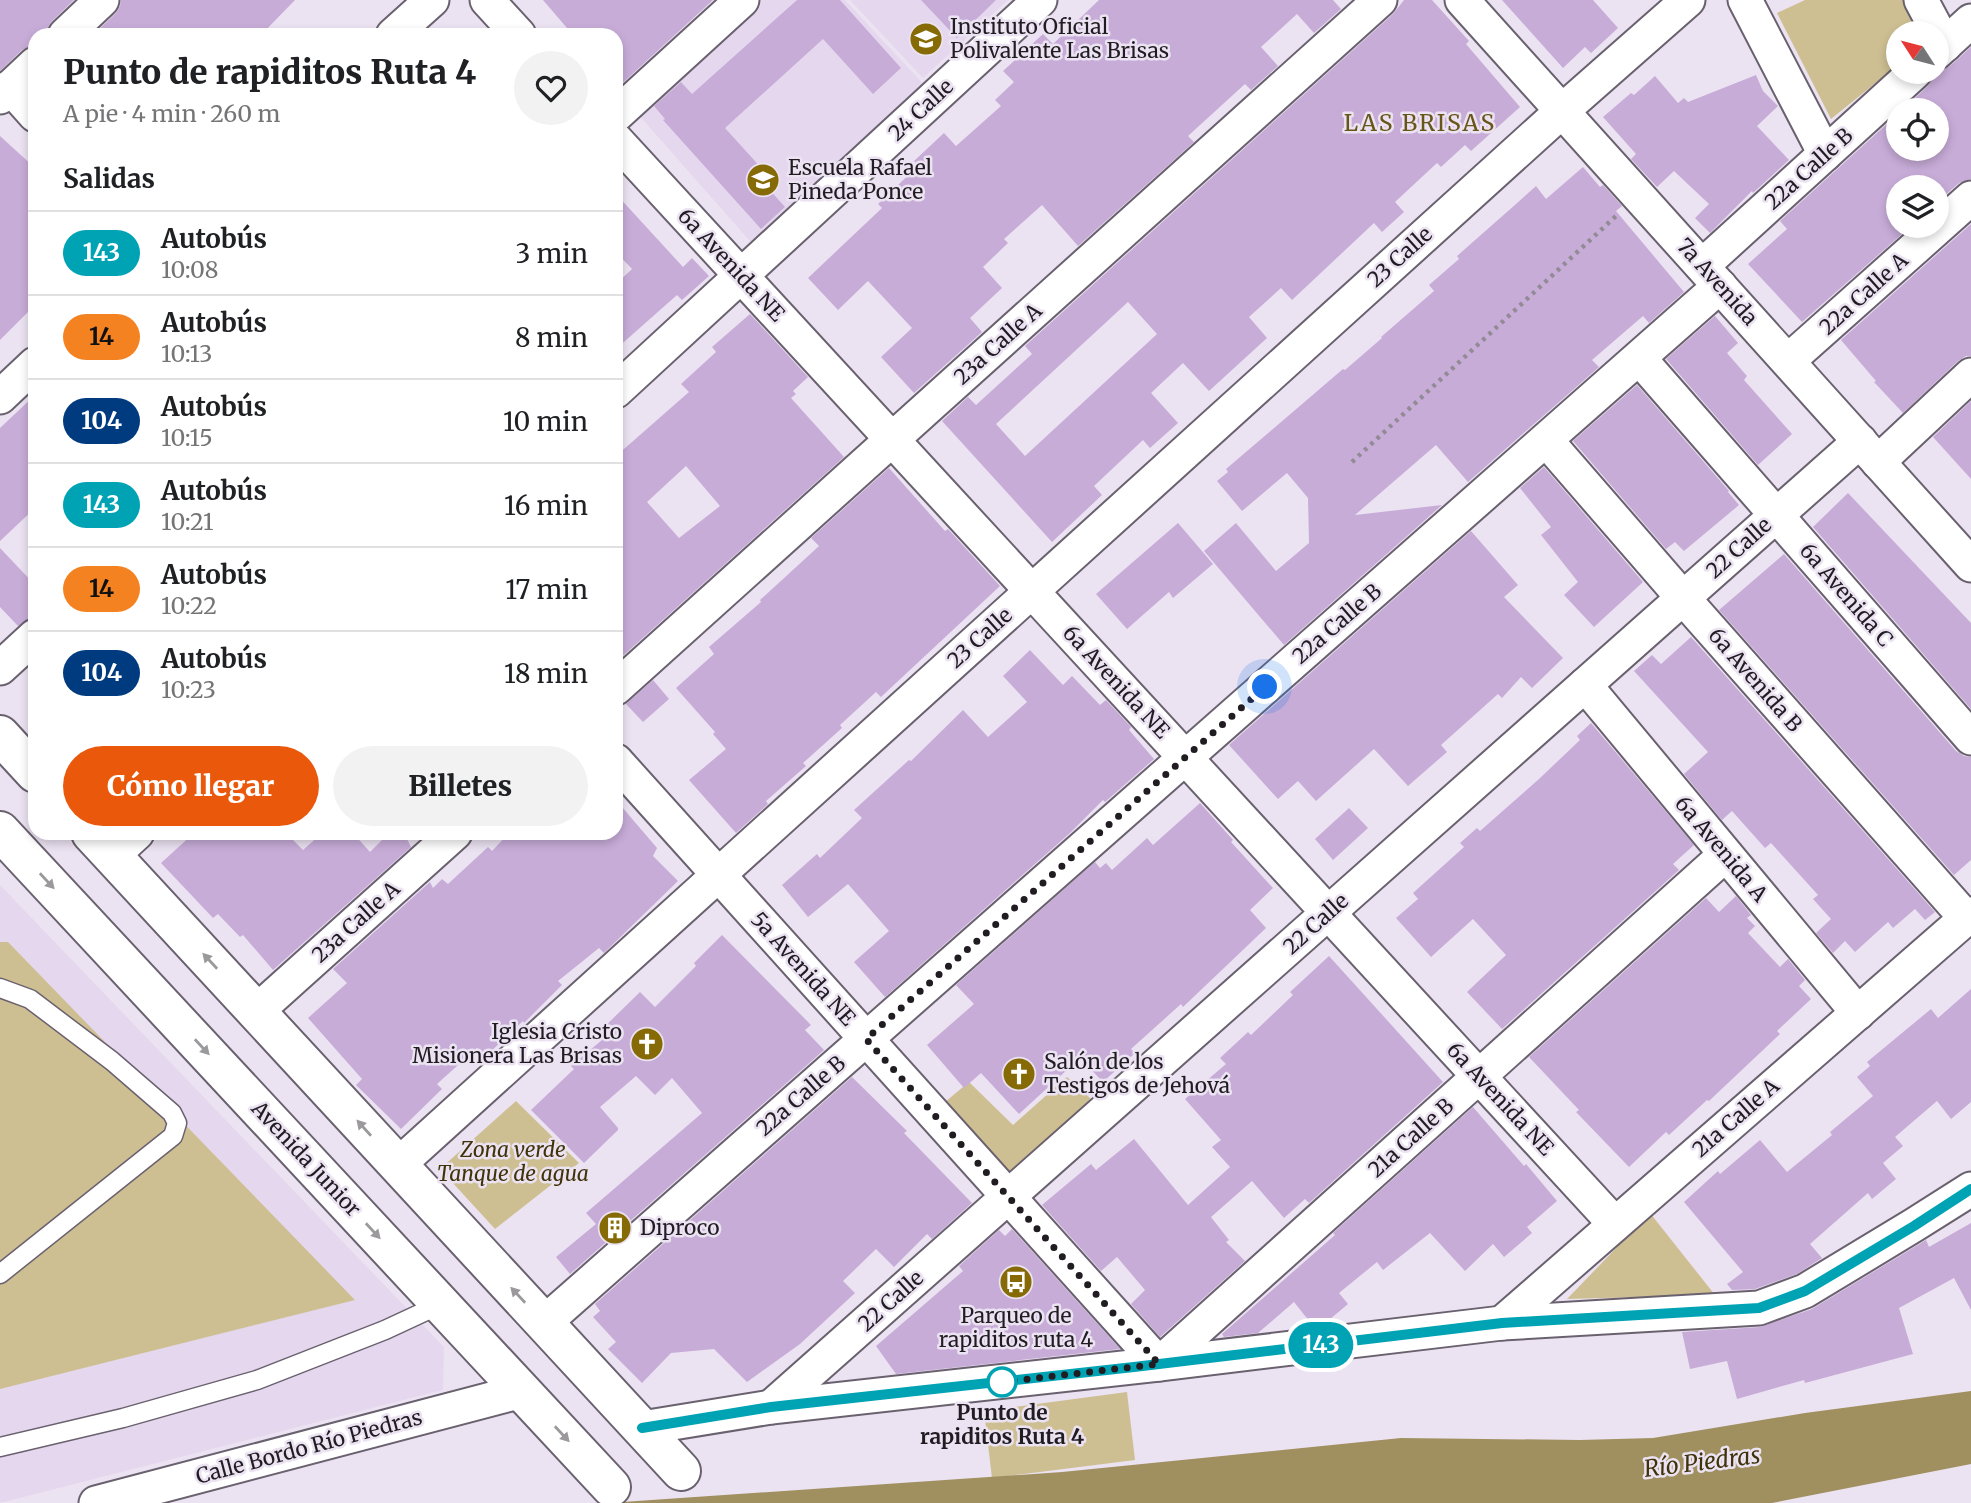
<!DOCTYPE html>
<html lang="es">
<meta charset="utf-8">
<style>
:root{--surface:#fff;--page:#f2f2f2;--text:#202124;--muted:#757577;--line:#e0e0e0;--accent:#ea580c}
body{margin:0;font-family:Merriweather,serif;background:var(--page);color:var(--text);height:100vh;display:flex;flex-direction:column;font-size:26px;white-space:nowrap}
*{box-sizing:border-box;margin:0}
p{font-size:23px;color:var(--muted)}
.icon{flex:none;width:38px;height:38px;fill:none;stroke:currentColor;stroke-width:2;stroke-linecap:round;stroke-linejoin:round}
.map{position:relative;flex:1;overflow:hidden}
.side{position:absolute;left:28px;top:28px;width:595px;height:812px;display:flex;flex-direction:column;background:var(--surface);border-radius:21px;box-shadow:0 4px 10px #0003}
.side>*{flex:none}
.badge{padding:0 14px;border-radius:23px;font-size:24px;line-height:46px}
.needle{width:46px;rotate:306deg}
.buttons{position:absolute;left:1886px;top:21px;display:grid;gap:14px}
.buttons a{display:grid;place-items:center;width:63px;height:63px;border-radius:50%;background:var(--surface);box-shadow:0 4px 10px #0003;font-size:35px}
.you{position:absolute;width:35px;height:35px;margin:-18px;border:5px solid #fff;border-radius:50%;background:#1a73e8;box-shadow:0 0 0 10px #1a73e833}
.map>.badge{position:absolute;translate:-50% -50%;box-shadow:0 0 0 4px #fff}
h2{padding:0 35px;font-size:26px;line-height:63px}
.round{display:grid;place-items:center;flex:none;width:74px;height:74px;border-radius:37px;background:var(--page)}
.overview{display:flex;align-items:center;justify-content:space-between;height:119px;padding:0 35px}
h1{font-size:33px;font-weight:800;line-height:52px}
.button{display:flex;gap:14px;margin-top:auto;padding:14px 35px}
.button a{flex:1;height:80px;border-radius:42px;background:var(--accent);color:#fff;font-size:28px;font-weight:800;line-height:80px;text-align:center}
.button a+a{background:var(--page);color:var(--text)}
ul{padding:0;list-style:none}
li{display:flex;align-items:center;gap:21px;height:84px;padding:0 35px;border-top:2px solid var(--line)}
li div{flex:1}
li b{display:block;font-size:26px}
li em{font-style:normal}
li .badge{min-width:77px;font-weight:700;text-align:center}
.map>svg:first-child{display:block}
.built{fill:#e5d8ee}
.green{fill:#cebf93}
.water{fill:#a09060}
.building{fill:#c7acd8;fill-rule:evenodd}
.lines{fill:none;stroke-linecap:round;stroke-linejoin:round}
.service-casing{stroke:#6a616f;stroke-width:21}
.minor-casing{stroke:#6a616f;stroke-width:37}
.secondary-casing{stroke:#6a616f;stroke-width:42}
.path{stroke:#928b96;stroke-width:4.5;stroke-dasharray:3.5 5;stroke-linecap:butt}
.service{stroke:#fff;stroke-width:18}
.minor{stroke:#fff;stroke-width:33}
.secondary{stroke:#fff;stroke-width:38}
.oneway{fill:#9b999c}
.line-casing{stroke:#fff;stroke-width:16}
.line{stroke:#00a3b4;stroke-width:10}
.walk{stroke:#201c22;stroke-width:7;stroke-dasharray:0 12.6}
.stop-dot{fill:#fff;stroke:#00a3b4;stroke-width:3.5}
.labels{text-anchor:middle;stroke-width:5;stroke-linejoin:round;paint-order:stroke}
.poi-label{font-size:21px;fill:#201c22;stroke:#ece3f2;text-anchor:start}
.street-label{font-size:21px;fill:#201c22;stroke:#ece3f2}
.park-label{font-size:21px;font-style:italic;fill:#40330a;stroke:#ece3f2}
.stop-label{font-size:21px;font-weight:bold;fill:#201c22;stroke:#ece3f2}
.neighbourhood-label{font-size:23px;letter-spacing:2px;fill:#685519;stroke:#ece3f2}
.water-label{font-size:23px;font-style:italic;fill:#40330a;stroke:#ece3f2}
</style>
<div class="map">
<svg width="1971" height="1503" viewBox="0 0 1971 1503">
<rect width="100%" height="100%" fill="#ece3f2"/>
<!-- built -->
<g class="built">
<polygon points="762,0 845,0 929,90 756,248 636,112"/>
<polygon points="850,0 1008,0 923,78"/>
<polygon points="0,885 444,1347 443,1390 0,1503"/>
</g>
<!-- green -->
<g class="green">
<polygon points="1805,0 1908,0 1926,33 1899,33 1899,64 1831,119 1777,13"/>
<polygon points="0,942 8,942 355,1300 0,1389"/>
<polygon points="1067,1077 1101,1108 1017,1183 945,1102 969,1082 1013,1125"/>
<polygon points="516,1101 579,1163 495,1229 440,1169"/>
<polygon points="1650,1213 1715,1295 1567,1299"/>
<polygon points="1127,1392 1135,1460 992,1478 984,1411"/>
</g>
<!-- water -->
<polygon class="water" points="1971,1391 1971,1464 1772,1503 608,1503 1062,1472 1401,1438 1580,1440 1653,1438 1805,1413"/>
<!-- building -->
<g class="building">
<polygon points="0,0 74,0 51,22 47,29 46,35 35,35 35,45 30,46 22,50 0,71"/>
<polygon points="121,0 295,0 261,35 93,35 116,13 120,6"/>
<polygon points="543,0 713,0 616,89 616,35 573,35"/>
<polygon points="797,0 840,0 901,68 873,94 823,39 725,128 774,182 768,188 785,207 761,229 663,120 665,119 654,106 681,82 692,94"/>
<polygon points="921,0 996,0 957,38"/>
<polygon points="1099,0 1333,0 1341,9 1314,33 1297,14 1261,47 1278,66 1251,90 1245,84 1188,136 1194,142 1078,246 1042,205 1004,239 1008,243 983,267 1002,288 970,318 982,332 914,393 881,357 912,328 868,281 838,310 808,278 882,208 878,204 918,166 914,161 944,133 956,146 1001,106 995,100 1014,82 1003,71 1043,34 1053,44"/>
<path d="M1404,0h28l37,41 -3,3 54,63 -49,44 -6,-6 -24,22 -4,-4 -42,39 9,10 -22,20 -8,-9 -82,77 -11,-12 -32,29 18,21 -58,53 -26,-28 -32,30 27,30 -28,25 -7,-8 -49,46 8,9 -50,47 -110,-121 26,-24 8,8 56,-51 -7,-8 368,-332zM1128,302l29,32 -132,122 -29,-32z"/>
<polygon points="1502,0 1593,0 1618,28 1591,53 1585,47 1563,68"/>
<polygon points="1971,47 1971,179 1959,183 1937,202 1937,187 1899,187 1899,226 1911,226 1802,322 1748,264 1787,229 1780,221 1899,113 1899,149 1937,149 1937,110 1902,110 1928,86 1933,77 1940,71 1950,66"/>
<polygon points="1756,75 1763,91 1778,106 1757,126 1789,160 1753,193 1752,191 1710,233 1695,218 1709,204 1674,171 1657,187 1631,159 1636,154 1603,117 1631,93 1634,95 1655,76 1678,103 1684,98 1688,102"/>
<polygon points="0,136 35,168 35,305 0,340"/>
<polygon points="1583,167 1600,187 1603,185 1622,206 1616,211 1684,292 1649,323 1643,316 1592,360 1599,367 1468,482 1436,445 1355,515 1442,505 1284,645 1204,551 1236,523 1276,571 1309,543 1308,498 1287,473 1242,511 1217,481 1228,472 1226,469 1343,369 1345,370 1382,338 1381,337 1434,291 1429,285 1459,259 1457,256 1516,204 1536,186 1546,199"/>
<polygon points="616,194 683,267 692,258 709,276 682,300 677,295 616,349 616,284 632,269 616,252"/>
<polygon points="1971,224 1971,356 1966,356 1958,361 1903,413 1874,382 1876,381 1841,340"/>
<path d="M750,314l58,63 -15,14 3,3 -5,4 53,59 -228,205v-206l73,-64 -8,-8 35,-32 -4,-5zM686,466l34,40 -41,32 -32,-36z"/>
<polygon points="1715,316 1738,343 1727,353 1747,376 1744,380 1792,434 1758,465 1666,359"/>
<polygon points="1637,385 1729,491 1728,492 1739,505 1684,551 1675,542 1666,549 1573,441"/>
<polygon points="35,395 35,508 0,541 0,428"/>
<polygon points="1971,401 1971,479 1933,437"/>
<polygon points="1544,467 1643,582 1594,627 1564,595 1578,582 1541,535 1551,527 1520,488"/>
<polygon points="889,468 945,531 948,529 1000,586 881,697 876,692 840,725 842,728 803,763 806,766 766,801 768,804 736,833 689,780 726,749 713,734 715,732 676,688 714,654 709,647 761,602 760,600 819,546 811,538"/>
<polygon points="1848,493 1971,623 1971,709 1813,527"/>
<polygon points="1178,523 1213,564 1173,598 1169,592 1127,629 1096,594"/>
<polygon points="1471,531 1518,585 1504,597 1563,658 1532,688 1521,677 1502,698 1498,694 1441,745 1447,752 1408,786 1374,749 1316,801 1298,781 1278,799 1229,745"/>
<polygon points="0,548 35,585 35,616 18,626 0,607"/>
<polygon points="1784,554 1956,751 1964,756 1971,757 1971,860 1954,875 1719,610"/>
<polygon points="1691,637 1935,912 1925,920 1915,909 1893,928 1888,922 1855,952 1845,941 1833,953 1816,933 1831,919 1813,899 1818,895 1771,843 1765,848 1732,811 1722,820 1684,774 1708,752 1634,671 1652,655 1661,664"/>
<polygon points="1030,650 1063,685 1072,676 1100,705 1106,700 1131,727 1129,730 1154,759 1105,802 1103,800 1070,833 885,997 854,962 889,931 848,884 808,917 782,885 817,854 820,858 862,818 854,810 909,760 911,761 963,710 988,737 1027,702 1003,676"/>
<polygon points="653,680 669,699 643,722 626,704"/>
<polygon points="1591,723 1694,845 1673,864 1679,870 1502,1029 1467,992 1506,955 1473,919 1431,957 1396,918 1418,899 1413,893 1464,847 1460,843 1477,828 1480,831 1539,779 1580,740 1577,736"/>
<polygon points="616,800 657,848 653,856 678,881 604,953 599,948 558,981 562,985 524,1023 523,1021 485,1057 477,1048 437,1084 442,1089 401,1129 356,1085 362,1079 308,1018 347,983 333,969 430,882 433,888 442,879 448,884 488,847 492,851 509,833 616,833"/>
<polygon points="1200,803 1233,840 1231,842 1273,888 1250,910 1266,928 1183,1007 1181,1004 1131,1049 1135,1053 1103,1082 1080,1058 1019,1114 981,1073 964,1088 927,1045 974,1004 956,985 1095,862 1100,868 1106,863 1112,870 1147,838 1153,845"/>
<polygon points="1349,808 1368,828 1333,860 1315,839"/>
<polygon points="194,833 286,833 303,850 322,833 353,833 370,852 389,833 404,833 411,847 273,970 243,935 240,937 218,914 213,918 161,863"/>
<polygon points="1736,896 1751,915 1747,918 1755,926 1748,933 1780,967 1788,959 1805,980 1799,986 1811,999 1777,1031 1780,1034 1709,1101 1707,1100 1669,1135 1666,1132 1629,1167 1576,1112 1579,1110 1529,1057 1706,898 1719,912"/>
<polygon points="722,935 811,1025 805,1030 824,1050 570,1274 556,1257 596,1224 586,1213 702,1113 672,1078 655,1095 636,1076 600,1107 618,1128 618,1130 584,1163 531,1110 574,1069 571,1066 602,1040 596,1035 640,992 655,1007 696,966 694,963"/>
<polygon points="1329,956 1443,1082 1309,1203 1305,1199 1284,1218 1252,1181 1211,1217 1229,1240 1226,1242 1245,1261 1160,1337 1131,1304 1145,1290 1117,1257 1101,1271 1042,1205 1091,1164 1096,1170 1134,1139 1188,1205 1230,1167 1212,1147 1221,1140 1185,1099 1226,1064 1220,1058 1248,1032 1251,1035 1293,995 1290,992"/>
<polygon points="1971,989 1971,1102 1951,1119 1937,1101 1895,1137 1903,1146 1883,1163 1896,1179 1872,1199 1868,1193 1810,1244 1822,1258 1797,1274 1755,1289 1732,1290 1727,1284 1743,1272 1684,1202 1718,1171 1720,1174 1760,1140 1787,1172 1832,1135 1830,1132 1873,1096 1857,1077 1870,1066 1867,1062 1931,1009 1938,1018"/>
<polygon points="852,1077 907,1131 904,1133 972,1203 932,1239 927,1234 894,1267 876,1249 843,1281 855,1293 800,1344 747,1382 714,1349 671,1353 642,1383 608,1349 616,1342 593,1317 600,1311 595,1304"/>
<polygon points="1473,1107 1524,1166 1526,1164 1557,1201 1527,1227 1532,1233 1504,1257 1493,1244 1465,1271 1430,1233 1383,1270 1377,1262 1339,1293 1348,1304 1323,1325 1313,1326 1294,1302 1258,1333 1224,1337 1222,1334 1335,1235 1333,1233"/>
<polygon points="1971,1223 1971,1310 1954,1278 1899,1308 1913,1354 1805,1383 1804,1380 1737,1399 1727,1361 1690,1369 1682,1332 1760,1327 1812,1309 1926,1240 1929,1247"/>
<polygon points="1012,1229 1120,1349 896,1374 876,1346 963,1271 959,1266 999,1230 1005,1236"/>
</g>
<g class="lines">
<defs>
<g id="service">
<polyline points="0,988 30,999 112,1061 172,1113 177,1123 173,1136 0,1274"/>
<polyline points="0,1447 123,1418 257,1380 385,1330 441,1304"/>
</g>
<g id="minor">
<polyline points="487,0 519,35"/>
<polyline points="1462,0 1971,565"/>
<polyline points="1745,0 1825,154"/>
<polyline points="1921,0 1945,45"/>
<polyline points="65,35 102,0"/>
<polyline points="393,35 432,0"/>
<polyline points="1937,52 1971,21"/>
<polyline points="10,87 35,115"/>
<polyline points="0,97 35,64"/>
<polyline points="616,115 742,0"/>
<polyline points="616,140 1615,1224"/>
<polyline points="1702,266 1915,72"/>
<polyline points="1639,358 1971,738"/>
<polyline points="1788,361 1971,198"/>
<polyline points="616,391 1040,0"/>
<polyline points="0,397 35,364"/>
<polyline points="1546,440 1683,598 1966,918"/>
<polyline points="1878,462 1971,375"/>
<polyline points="0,668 35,636"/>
<polyline points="1585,685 1858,1013"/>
<polyline points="616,688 1380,0"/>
<polyline points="616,761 1159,1364 1725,855"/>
<polyline points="112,856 137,833"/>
<polyline points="257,1011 455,833"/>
<polyline points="398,1165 1562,111 1688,0"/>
<polyline points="544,1323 1720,286"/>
<polyline points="1502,1323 1971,914"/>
<polyline points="771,1407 1860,441"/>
<polyline points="642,1428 771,1407 1159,1364 1502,1323 1759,1308 1805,1291 1914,1225 1971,1189"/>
<polyline points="96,1503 522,1391"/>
</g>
<g id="secondary">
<polyline points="0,735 35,773"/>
<polyline points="0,831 611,1487"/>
<polyline points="91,833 681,1471"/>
</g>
</defs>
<!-- service casing -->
<use href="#service" class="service-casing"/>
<!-- minor casing -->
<use href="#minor" class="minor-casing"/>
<!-- secondary casing -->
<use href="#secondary" class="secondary-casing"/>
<!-- path -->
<polyline class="path" points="1352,462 1617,215"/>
<!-- service -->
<use href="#service" class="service"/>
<!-- minor -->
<use href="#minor" class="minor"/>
<!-- secondary -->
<use href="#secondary" class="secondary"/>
</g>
<!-- one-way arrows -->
<defs><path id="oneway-solid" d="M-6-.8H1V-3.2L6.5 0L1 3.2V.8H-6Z" transform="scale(1.75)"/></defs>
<g class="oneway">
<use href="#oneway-solid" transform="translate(47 881) rotate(47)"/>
<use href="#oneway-solid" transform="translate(210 961) rotate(-133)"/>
<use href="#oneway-solid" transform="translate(202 1047) rotate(47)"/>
<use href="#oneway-solid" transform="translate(364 1128) rotate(-132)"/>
<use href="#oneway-solid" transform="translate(373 1231) rotate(47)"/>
<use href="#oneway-solid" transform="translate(518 1295) rotate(-133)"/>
<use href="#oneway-solid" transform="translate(562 1434) rotate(47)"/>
</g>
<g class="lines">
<defs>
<polyline id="line" points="642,1428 771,1407 1134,1367 1502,1323 1759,1308 1805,1291 1914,1226 1971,1189"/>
</defs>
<!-- line casing -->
<use href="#line" class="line-casing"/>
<!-- line -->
<use href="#line" class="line"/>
<!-- walk -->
<polyline class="walk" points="1002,1382 1159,1364 866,1039 1265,687"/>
</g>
<!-- icons -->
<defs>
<symbol id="school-disc" viewBox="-11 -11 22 22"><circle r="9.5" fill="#856a06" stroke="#ece3f2"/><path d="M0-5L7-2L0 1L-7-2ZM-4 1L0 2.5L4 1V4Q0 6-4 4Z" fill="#fff"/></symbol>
<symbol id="church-disc" viewBox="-11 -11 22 22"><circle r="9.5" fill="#856a06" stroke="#ece3f2"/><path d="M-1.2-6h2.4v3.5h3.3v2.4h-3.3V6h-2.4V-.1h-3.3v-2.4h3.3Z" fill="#fff"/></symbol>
<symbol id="building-disc" viewBox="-11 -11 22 22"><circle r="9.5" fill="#856a06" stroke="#ece3f2"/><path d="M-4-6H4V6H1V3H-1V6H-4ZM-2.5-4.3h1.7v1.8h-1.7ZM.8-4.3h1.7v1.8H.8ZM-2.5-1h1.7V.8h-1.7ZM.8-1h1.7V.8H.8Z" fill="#fff"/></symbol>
<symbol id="bus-disc" viewBox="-11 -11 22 22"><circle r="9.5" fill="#856a06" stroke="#ece3f2"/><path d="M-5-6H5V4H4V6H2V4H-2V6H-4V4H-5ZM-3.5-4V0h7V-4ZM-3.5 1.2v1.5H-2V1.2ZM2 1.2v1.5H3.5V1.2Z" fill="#fff"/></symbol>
</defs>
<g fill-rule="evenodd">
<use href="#school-disc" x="907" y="20" width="38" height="38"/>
<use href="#school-disc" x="744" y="161" width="38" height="38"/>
<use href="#church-disc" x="628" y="1025" width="38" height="38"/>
<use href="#church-disc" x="1000" y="1055" width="38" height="38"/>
<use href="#building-disc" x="596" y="1209" width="38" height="38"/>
<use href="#bus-disc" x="997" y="1263" width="38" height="38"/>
</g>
<!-- markers -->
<circle class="stop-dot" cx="1002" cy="1382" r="14"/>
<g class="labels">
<!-- poi labels -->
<g class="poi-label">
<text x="950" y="34">Instituto Oficial<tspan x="950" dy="24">Polivalente Las Brisas</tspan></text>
<text x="788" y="175">Escuela Rafael<tspan x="788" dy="24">Pineda Ponce</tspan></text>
<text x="622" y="1039" text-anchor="end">Iglesia Cristo<tspan x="622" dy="24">Misionera Las Brisas</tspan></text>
<text x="1044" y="1069">Salón de los<tspan x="1044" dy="24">Testigos de Jehová</tspan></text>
<text x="640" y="1235">Diproco</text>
<text x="1016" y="1323" text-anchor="middle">Parqueo de<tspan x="1016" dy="24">rapiditos ruta 4</tspan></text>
</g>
<!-- street labels -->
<g class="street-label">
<text transform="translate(921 110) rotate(-43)" y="7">24 Calle</text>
<text transform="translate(1809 169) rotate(-42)" y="7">22a Calle B</text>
<text transform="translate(1400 257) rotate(-42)" y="7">23 Calle</text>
<text transform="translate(731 265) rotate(47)" y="7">6a Avenida NE</text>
<text transform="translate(1717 282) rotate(48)" y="7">7a Avenida</text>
<text transform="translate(1864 294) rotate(-42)" y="7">22a Calle A</text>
<text transform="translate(998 344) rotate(-42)" y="7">23a Calle A</text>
<text transform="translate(1739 548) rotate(-42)" y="7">22 Calle</text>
<text transform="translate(1846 595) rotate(49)" y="7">6a Avenida C</text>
<text transform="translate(1337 624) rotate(-41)" y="7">22a Calle B</text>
<text transform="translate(980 638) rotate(-42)" y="7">23 Calle</text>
<text transform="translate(1755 680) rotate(49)" y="7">6a Avenida B</text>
<text transform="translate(1116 682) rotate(47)" y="7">6a Avenida NE</text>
<text transform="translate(1721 849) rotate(50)" y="7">6a Avenida A</text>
<text transform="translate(356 922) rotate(-42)" y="7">23a Calle A</text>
<text transform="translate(1316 924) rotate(-42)" y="7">22 Calle</text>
<text transform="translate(803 969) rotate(48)" y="7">5a Avenida NE</text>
<text transform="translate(801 1096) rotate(-41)" y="7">22a Calle B</text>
<text transform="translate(1500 1099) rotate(47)" y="7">6a Avenida NE</text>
<text transform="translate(1736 1118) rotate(-41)" y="7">21a Calle A</text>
<text transform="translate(1411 1138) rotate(-42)" y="7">21a Calle B</text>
<text transform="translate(306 1159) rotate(47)" y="7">Avenida Junior</text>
<text transform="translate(891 1301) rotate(-42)" y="7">22 Calle</text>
<text transform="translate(309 1447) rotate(-15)" y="7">Calle Bordo Río Piedras</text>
</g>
<!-- park labels -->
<g class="park-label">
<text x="513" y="1157">Zona verde<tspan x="513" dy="24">Tanque de agua</tspan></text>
</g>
<!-- stop labels -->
<g class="stop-label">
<text x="1002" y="1420">Punto de<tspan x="1002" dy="24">rapiditos Ruta 4</tspan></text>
</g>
<!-- neighbourhood labels -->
<g class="neighbourhood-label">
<text x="1420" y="131">LAS BRISAS</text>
</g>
<!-- water labels -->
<g class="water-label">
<text transform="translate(1702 1462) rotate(-7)" y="8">Río Piedras</text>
</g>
</g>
</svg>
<div class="buttons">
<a><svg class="needle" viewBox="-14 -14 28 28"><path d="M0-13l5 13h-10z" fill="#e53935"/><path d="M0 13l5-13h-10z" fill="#757577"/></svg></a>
<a><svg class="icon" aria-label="locate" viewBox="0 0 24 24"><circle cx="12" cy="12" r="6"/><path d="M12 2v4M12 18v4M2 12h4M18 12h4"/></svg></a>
<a><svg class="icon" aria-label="layers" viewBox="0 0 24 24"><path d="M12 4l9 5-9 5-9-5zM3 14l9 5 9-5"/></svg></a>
</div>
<div class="you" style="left:1265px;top:687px"></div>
<b class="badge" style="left:1321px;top:1345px;background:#00a3b4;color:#fff">143</b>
<section class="side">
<div class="overview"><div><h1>Punto de rapiditos Ruta 4</h1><p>A pie · 4 min · 260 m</p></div><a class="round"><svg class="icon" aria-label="heart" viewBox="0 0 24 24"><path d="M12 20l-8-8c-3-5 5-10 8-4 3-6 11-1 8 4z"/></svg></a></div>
<h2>Salidas</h2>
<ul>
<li><span class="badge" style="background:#00a3b4;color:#fff">143</span><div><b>Autobús</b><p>10:08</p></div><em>3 min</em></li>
<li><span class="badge" style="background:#f58220;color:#111">14</span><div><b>Autobús</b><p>10:13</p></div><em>8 min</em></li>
<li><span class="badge" style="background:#003b80;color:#fff">104</span><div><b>Autobús</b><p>10:15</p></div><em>10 min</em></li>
<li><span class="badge" style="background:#00a3b4;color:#fff">143</span><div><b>Autobús</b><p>10:21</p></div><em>16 min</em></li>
<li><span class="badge" style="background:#f58220;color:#111">14</span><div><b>Autobús</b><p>10:22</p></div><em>17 min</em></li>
<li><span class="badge" style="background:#003b80;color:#fff">104</span><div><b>Autobús</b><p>10:23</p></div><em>18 min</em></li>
</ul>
<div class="button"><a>Cómo llegar</a><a>Billetes</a></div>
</section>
</div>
